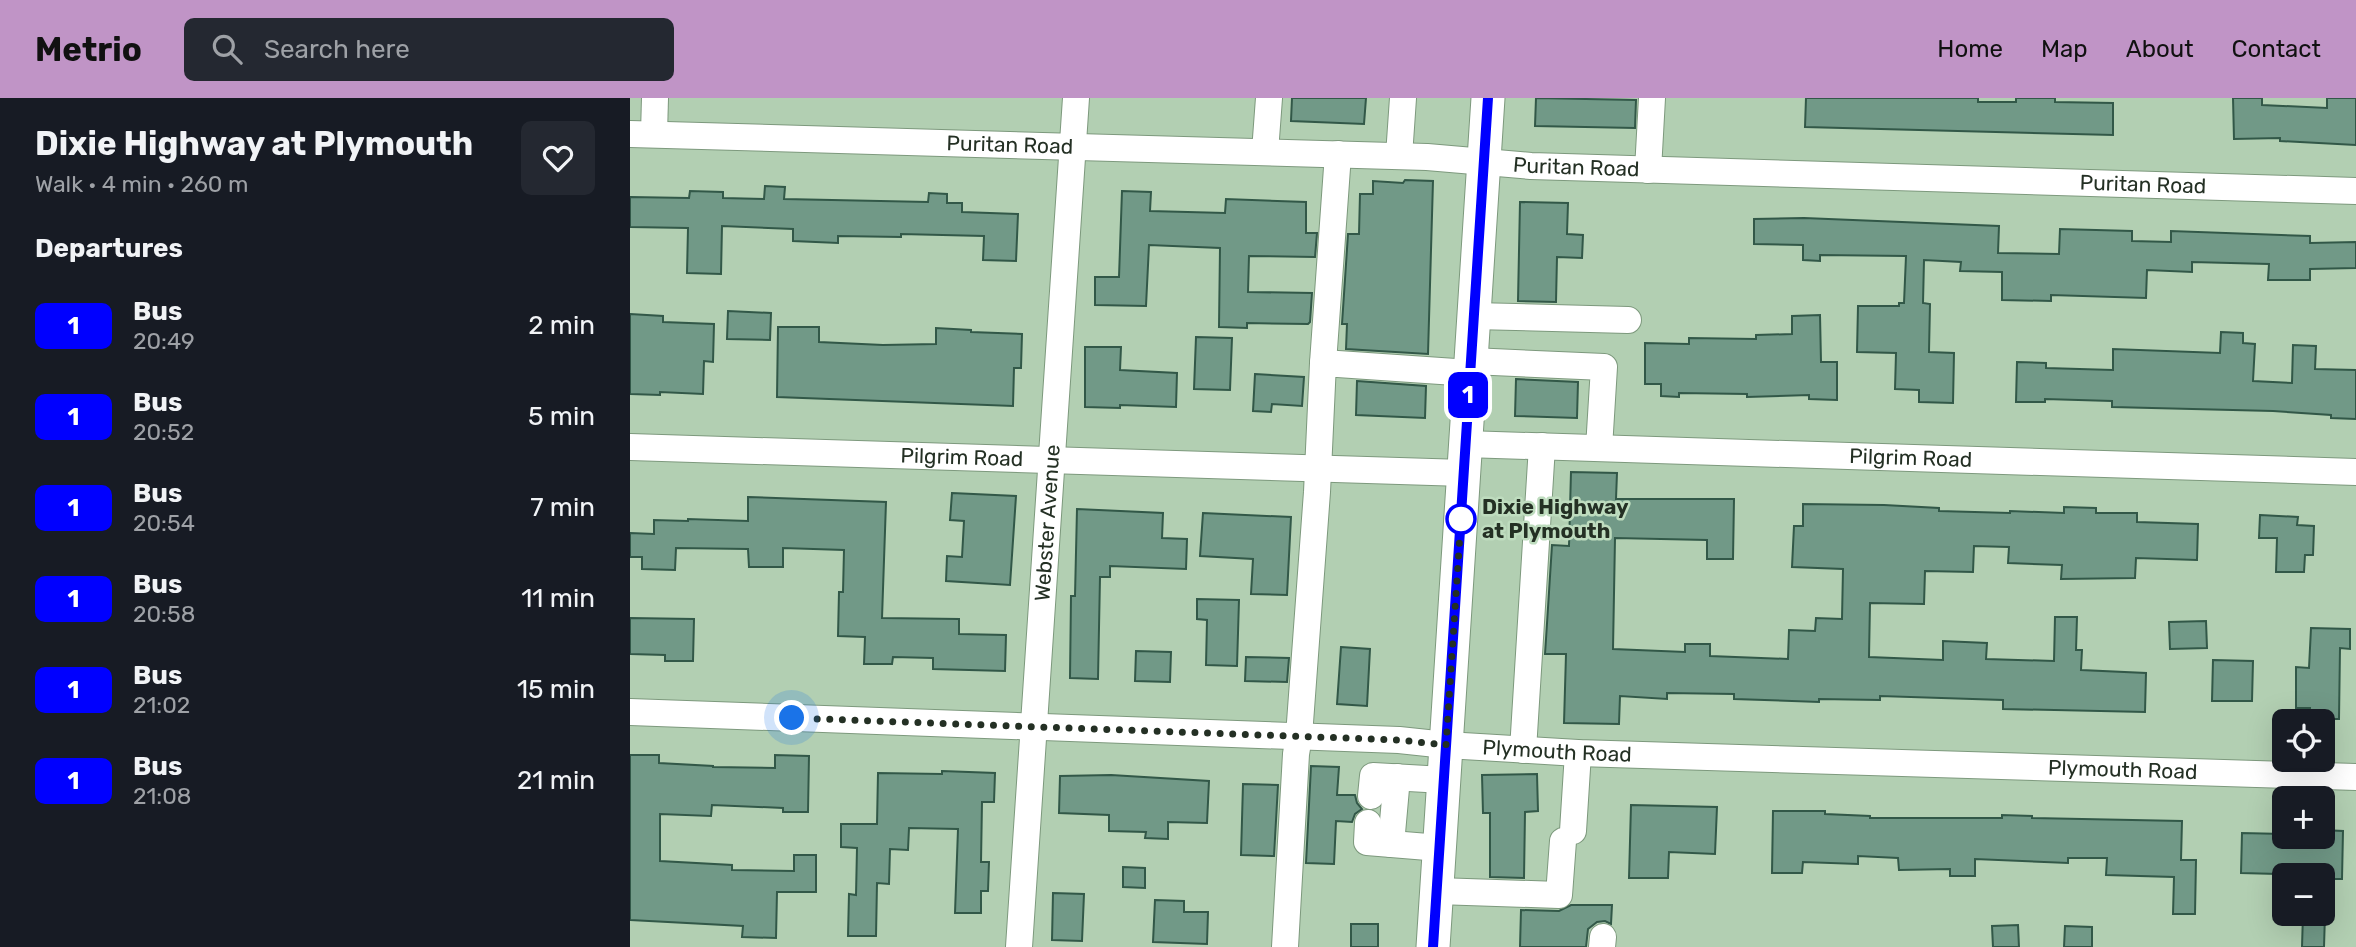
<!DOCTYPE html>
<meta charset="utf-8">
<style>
:root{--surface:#171b24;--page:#242831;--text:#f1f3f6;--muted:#9ea1a6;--accent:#c094c6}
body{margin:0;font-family:Rubik,sans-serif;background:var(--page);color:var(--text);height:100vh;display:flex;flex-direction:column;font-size:26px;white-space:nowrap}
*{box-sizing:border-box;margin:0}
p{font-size:23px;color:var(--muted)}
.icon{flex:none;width:38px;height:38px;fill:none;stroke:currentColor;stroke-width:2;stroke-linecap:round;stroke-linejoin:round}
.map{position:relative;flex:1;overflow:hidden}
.drawer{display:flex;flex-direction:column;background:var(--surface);width:630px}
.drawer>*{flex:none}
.badge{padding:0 14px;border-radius:10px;font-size:24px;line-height:46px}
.fabs{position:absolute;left:1642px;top:611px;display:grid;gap:14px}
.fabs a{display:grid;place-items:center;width:63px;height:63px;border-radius:10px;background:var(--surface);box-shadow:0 7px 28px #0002;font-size:35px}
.you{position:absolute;width:35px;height:35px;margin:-18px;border:5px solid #fff;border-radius:50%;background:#1a73e8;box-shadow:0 0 0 10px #1a73e833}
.map>.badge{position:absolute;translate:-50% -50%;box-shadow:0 0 0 4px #fff}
h2{padding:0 35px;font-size:26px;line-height:63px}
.round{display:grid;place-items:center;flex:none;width:74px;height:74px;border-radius:10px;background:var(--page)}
.headline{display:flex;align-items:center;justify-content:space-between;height:119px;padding:0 35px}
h1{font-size:33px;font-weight:700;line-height:52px}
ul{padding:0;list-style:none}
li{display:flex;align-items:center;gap:21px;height:91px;padding:0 35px}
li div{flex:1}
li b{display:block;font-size:26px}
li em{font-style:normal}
li .badge{min-width:77px;font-weight:700;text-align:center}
header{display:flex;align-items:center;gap:42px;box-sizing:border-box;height:98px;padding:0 35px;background:var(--accent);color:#111}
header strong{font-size:33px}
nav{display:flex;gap:38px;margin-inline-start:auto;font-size:24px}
.search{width:490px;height:63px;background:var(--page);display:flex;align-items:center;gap:18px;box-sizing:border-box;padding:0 24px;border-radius:10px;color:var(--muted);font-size:26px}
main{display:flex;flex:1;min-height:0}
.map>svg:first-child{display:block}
.building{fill:#719987;stroke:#325848;stroke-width:2}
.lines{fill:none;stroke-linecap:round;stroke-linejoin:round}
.minor-casing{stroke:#7d997d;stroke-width:28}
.major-casing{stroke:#7d997d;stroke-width:35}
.minor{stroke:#fff;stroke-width:26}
.major{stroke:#fff;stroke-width:33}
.line-casing{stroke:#fff;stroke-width:16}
.line{stroke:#00f;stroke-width:10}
.walk{stroke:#243024;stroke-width:7;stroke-dasharray:0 12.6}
.stop-dot{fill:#fff;stroke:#00f;stroke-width:3.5}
.labels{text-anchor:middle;stroke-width:5;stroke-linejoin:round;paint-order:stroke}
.street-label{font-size:21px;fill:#243024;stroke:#bedcbe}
.stop-label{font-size:21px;font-weight:bold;fill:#243024;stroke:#bedcbe;text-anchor:start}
</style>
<header>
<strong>Metrio</strong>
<div class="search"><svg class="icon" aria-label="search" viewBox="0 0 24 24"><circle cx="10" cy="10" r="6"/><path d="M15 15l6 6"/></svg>Search here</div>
<nav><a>Home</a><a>Map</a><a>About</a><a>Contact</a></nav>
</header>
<main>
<section class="drawer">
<div class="headline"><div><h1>Dixie Highway at Plymouth</h1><p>Walk · 4 min · 260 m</p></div><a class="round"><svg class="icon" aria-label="heart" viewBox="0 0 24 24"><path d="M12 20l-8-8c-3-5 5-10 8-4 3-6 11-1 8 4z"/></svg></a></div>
<h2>Departures</h2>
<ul>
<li><span class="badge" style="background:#00f;color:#fff">1</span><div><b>Bus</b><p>20:49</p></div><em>2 min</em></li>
<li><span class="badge" style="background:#00f;color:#fff">1</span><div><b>Bus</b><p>20:52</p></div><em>5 min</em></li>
<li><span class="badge" style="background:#00f;color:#fff">1</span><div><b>Bus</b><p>20:54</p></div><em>7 min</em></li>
<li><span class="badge" style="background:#00f;color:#fff">1</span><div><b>Bus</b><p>20:58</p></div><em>11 min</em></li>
<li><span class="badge" style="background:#00f;color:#fff">1</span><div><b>Bus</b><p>21:02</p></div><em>15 min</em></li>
<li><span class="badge" style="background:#00f;color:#fff">1</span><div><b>Bus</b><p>21:08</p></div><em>21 min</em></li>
</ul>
</section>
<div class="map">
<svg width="1726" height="849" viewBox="0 0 1726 849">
<rect width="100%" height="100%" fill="#b2cfb2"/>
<!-- building -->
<g class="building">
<polygon points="662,0 736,0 734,26 661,23"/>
<polygon points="906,0 1006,2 1005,30 905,28"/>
<polygon points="1176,0 1348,0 1348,4 1386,4 1386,0 1425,0 1425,4 1483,5 1483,37 1175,29"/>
<polygon points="1603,0 1632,0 1632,7 1697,10 1697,0 1726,0 1726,47 1650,43 1650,40 1604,41"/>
<polygon points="775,82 803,83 798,256 716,251 717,226 712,226 718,136 729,136 730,96 743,96 743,83 773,85"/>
<polygon points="135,88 155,89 154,101 298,104 299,95 317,96 317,105 332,105 332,114 388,116 386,163 353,162 354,138 271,136 271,139 208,138 208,145 163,143 163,131 92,128 91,176 57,175 58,130 0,129 0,99 59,100 60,93 93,94 93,100 134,101"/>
<polygon points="492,93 521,94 520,113 595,115 596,101 676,104 676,135 687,135 685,159 619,158 618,194 682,195 680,224 678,226 617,225 617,230 589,229 590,150 519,147 516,208 465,207 465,179 489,179"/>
<polygon points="890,104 938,105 937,136 953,137 952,160 927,159 926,204 888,203"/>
<polygon points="1174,120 1369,128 1368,155 1429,156 1430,131 1502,133 1502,143 1541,144 1541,133 1680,138 1680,145 1726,144 1726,170 1680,171 1680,182 1638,182 1639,166 1562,164 1562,174 1517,172 1516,200 1421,197 1421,203 1372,202 1372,174 1330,173 1331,164 1294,162 1293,205 1300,206 1299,254 1324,255 1323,305 1289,304 1289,292 1265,291 1266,255 1227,254 1228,208 1269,208 1269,205 1274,205 1276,158 1190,157 1190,163 1173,162 1173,147 1124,146 1124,121"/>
<polygon points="98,213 141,215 140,242 97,241"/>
<polygon points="0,216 33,218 33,224 84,226 83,264 74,263 73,296 30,294 30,297 0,296"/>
<polygon points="1190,217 1191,264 1207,264 1207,302 1179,301 1179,297 1117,299 1117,296 1049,295 1049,299 1031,298 1031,286 1015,286 1015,245 1059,246 1059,240 1126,241 1126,237 1162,236 1162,218"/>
<polygon points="148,229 189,229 189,244 253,247 306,246 306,230 341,232 341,234 392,236 391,270 384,270 383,308 147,299"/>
<polygon points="1591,234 1613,235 1613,245 1625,246 1623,283 1662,285 1663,247 1686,248 1685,271 1726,272 1726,321 1701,320 1701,317 1643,313 1482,309 1482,303 1415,301 1415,304 1386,304 1387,264 1416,265 1416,270 1483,272 1483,251 1590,255"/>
<polygon points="566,239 602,240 600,292 564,291"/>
<polygon points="455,249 491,249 490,272 547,275 546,309 490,307 490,310 455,309"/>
<polygon points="625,276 674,279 672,308 642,306 641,314 623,313"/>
<polygon points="886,281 948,284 947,320 885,318"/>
<polygon points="727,283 796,288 795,320 726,317"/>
<polygon points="941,374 987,375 986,401 1104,401 1103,461 1077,461 1077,442 985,440 983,551 1055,554 1055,546 1080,546 1080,558 1158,561 1159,532 1185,533 1186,520 1212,521 1213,471 1162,469 1164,428 1173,428 1173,406 1254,407 1309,410 1309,413 1380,415 1380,413 1434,415 1434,409 1466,410 1466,415 1507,415 1507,424 1568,426 1567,462 1506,460 1505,480 1431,481 1432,467 1378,465 1379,449 1344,448 1343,474 1295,473 1294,506 1240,505 1239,559 1313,562 1313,543 1357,545 1356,561 1424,563 1425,519 1447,519 1446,552 1452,552 1451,572 1516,575 1515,614 1373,611 1373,602 1250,598 1250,602 1189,601 1189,604 1104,601 1104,596 1037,595 1037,601 990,598 989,626 934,625 936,556 915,556 916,541 922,447 939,448"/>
<polygon points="322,395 386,398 380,487 316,483 317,458 332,459 334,423 320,422"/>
<polygon points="118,399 256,404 252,520 329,521 329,536 376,537 375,573 303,571 303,560 263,559 262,566 234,566 235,539 208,538 209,494 213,494 214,452 153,450 153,469 119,469 118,451 46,450 45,472 12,471 12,459 0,459 0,435 24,436 24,422 58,423 58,421 118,423"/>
<polygon points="447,411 533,415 532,440 557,441 556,471 480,468 480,479 470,479 468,581 440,580 441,498 445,498"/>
<polygon points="573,415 661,419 657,497 621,496 623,461 570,458"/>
<polygon points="1630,417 1668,419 1667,427 1684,428 1683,457 1675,457 1674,474 1646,474 1647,440 1629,440"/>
<polygon points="567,501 609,502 607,568 576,567 577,522 567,521"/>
<polygon points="0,520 64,521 63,563 35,563 35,557 0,556"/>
<polygon points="1576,523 1577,550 1540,551 1539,524"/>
<polygon points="1681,530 1720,531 1720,551 1710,550 1709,621 1680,621 1680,610 1666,610 1666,569 1679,570"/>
<polygon points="711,549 740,551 737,608 707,606"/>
<polygon points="506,553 541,554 540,584 505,583"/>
<polygon points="616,559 659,560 657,584 615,583"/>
<polygon points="1583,562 1623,563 1622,603 1582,603"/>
<polygon points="0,657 29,657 29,665 83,668 83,669 145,670 145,657 179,658 178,714 153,714 153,710 82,707 81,718 30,716 30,763 102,767 102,772 164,773 164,757 186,757 186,794 147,794 146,840 112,839 113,828 0,822"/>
<polygon points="681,668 709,669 707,697 725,697 727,705 732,711 725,716 722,724 706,723 704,766 676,765"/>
<polygon points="312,673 365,675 364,704 352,704 351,764 359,764 358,793 351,793 351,815 325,815 328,731 279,730 278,752 260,751 259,786 247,785 246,838 218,838 219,796 226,797 227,750 211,749 211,726 247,726 248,675 312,676"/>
<polygon points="907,676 908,713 895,714 894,780 860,779 860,715 853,715 852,677"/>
<polygon points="481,677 579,683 577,725 538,724 538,741 515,740 516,734 479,733 479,717 429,715 430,678"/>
<polygon points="613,686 648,687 644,758 611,757"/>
<polygon points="1001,707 1087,709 1085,756 1039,754 1038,780 999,780"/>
<polygon points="1143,713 1195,713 1195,716 1240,718 1240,720 1372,720 1372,717 1402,718 1402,720 1552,723 1551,762 1566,762 1565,816 1543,816 1544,779 1476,777 1477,760 1438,760 1438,765 1345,761 1345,778 1320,778 1320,771 1269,772 1268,760 1228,758 1228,766 1173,764 1172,775 1142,775"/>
<polygon points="1692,732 1713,733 1712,781 1692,781 1692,777 1611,775 1612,735 1654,736 1654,738 1692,738"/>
<polygon points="493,769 515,770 515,790 493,789"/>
<polygon points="423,795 454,796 452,843 422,842"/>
<polygon points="525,802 554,803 554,814 578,814 577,846 523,844"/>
<polygon points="941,807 982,807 981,826 975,823 967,824 958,831 956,849 890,849 891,812 929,813"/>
<polygon points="1673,816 1695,816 1694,849 1672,849"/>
<rect x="721" y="826" width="27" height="23"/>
<polygon points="1388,827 1389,849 1363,849 1362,828"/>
<polygon points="1435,828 1462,829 1462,849 1434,849"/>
</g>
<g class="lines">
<defs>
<g id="minor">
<path id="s1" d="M0,36l797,23 104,9 825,25"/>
<polyline points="24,36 25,0"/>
<polyline points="635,54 639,0"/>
<polyline points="769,58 773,0"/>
<polyline points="1018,72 1022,0"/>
<polyline points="844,218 998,222"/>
<polyline points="841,263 974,269 969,350"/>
<polyline points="693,265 708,56"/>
<path id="s2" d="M835,346l891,28"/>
<path id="s3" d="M0,349l834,26"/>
<path id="s4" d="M0,614l769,28 47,5 132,8 778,24"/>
<polyline points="893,652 912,348"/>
<polyline points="741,698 743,678 814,682"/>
<polyline points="738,725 737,744 810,750"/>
<polyline points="943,733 948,655"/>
<polyline points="761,746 767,679"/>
<polyline points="807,793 929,797 933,743"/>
<path id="s5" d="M389,849l57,-849"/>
<polyline points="655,849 666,656 669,638 687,394 693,265 840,275"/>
<polyline points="972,849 973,839"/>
</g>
<polyline id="major" points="803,849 858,0"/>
</defs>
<!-- minor casing -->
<use href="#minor" class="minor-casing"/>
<!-- major casing -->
<use href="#major" class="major-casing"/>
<!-- minor -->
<use href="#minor" class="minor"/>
<!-- major -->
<use href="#major" class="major"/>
</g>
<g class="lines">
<defs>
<polyline id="line" points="803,849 858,0"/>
</defs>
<!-- line casing -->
<use href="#line" class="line-casing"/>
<!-- line -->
<use href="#line" class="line"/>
<!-- walk -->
<polyline class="walk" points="162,620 769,642 816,647 831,421"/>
</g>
<!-- markers -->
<circle class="stop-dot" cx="831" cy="421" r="14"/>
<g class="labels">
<!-- street labels -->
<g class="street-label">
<text dy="7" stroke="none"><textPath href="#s1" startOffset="380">Puritan Road</textPath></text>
<text dy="7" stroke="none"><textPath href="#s1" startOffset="947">Puritan Road</textPath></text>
<text dy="7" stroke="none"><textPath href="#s1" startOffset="1514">Puritan Road</textPath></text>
<text dy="7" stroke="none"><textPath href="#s2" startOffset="446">Pilgrim Road</textPath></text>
<text dy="7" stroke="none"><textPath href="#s3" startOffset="332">Pilgrim Road</textPath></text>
<text dy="7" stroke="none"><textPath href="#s5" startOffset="425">Webster Avenue</textPath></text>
<text dy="7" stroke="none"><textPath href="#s4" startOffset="928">Plymouth Road</textPath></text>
<text dy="7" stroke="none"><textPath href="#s4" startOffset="1494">Plymouth Road</textPath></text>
</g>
<!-- stop labels -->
<g class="stop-label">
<text x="852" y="416">Dixie Highway<tspan x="852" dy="24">at Plymouth</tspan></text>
</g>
</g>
</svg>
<div class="fabs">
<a><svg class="icon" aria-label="locate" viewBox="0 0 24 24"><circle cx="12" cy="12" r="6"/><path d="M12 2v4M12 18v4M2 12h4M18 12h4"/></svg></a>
<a>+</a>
<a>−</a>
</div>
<div class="you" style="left:162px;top:620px"></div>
<b class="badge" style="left:838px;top:297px;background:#00f;color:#fff">1</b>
</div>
</main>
